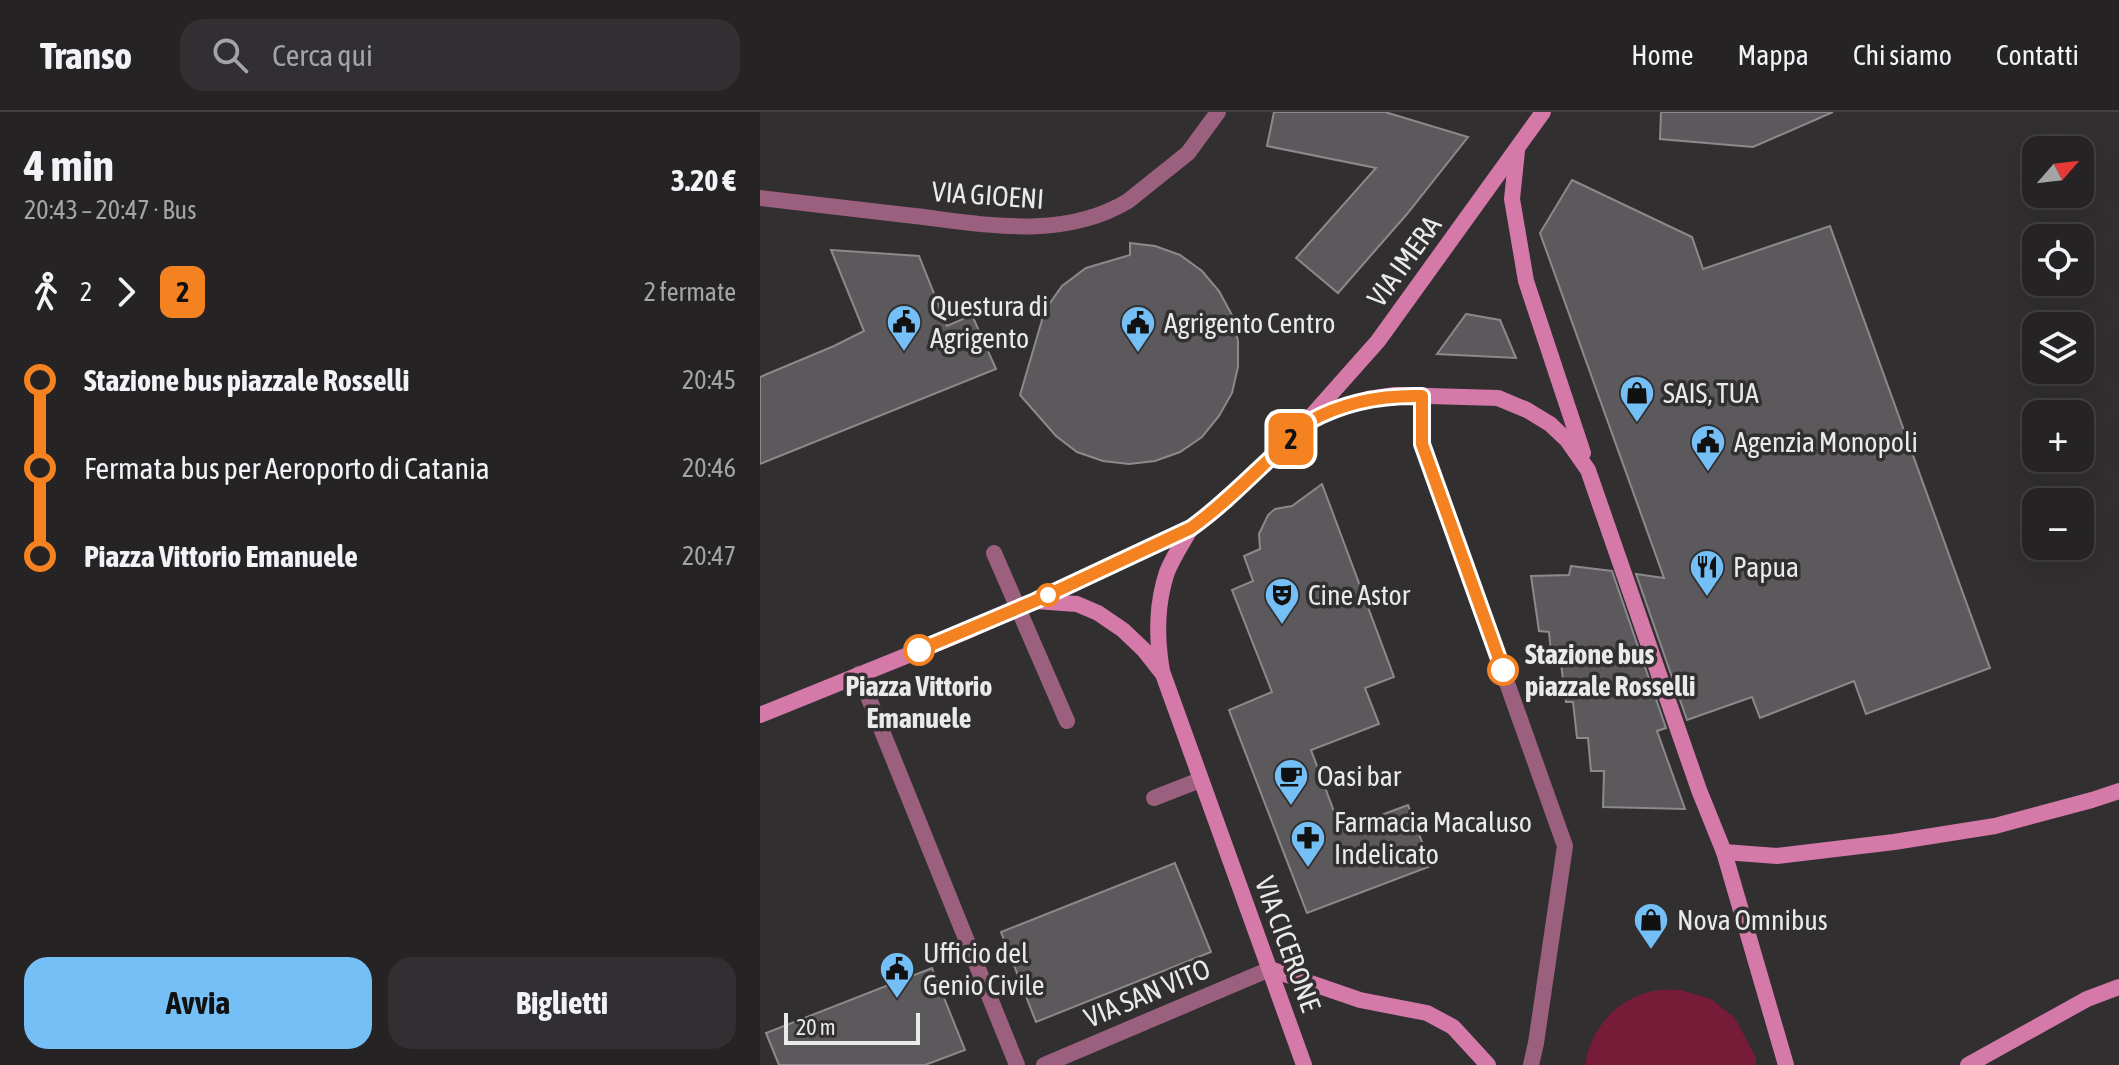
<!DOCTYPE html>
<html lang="it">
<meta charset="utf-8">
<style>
:root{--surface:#262325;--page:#322f32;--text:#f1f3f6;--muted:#a4a4a7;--line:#424042;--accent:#74c0f6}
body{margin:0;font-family:"Asap Condensed",sans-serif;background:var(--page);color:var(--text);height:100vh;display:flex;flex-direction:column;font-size:30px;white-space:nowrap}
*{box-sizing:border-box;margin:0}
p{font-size:26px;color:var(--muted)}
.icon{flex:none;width:44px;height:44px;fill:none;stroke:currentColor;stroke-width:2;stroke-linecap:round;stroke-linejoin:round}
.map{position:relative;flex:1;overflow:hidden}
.sheet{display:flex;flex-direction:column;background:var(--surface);width:760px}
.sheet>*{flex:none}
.badge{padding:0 16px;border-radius:12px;font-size:28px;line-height:52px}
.needle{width:52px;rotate:62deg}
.tools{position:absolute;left:1262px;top:24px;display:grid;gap:16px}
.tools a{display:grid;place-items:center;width:72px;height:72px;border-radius:16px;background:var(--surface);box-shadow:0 8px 32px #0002,0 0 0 2px var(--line);font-size:40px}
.scale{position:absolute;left:24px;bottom:20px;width:136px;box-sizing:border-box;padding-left:8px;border:4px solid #ebeaeb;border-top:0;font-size:22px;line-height:28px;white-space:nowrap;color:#ebeaeb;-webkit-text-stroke:6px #322f31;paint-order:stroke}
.map>.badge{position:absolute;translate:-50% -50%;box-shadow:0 0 0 4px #fff}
.legs{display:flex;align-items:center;gap:12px;height:88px;padding:0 24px;font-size:26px}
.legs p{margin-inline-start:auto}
.headline{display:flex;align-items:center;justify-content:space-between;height:136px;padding:0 24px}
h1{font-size:44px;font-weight:700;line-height:60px}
.primary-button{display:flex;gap:16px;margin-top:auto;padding:16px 24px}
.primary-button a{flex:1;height:92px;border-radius:24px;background:var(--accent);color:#111;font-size:32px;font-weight:700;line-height:92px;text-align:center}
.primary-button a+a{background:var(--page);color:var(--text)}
ul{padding:0 24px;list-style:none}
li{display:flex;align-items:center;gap:28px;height:88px;font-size:30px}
li i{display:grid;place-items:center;width:12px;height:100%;margin:0 10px;background:currentColor}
li i::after{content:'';width:20px;height:20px;margin:-10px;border:6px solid;border-radius:50%;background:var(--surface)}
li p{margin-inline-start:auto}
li:first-child i{background:linear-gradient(#0000 50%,currentColor 0)}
li:last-child i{background:linear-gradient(currentColor 50%,#0000 0)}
header{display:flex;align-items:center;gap:48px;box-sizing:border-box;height:112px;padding:0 40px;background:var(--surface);border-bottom:2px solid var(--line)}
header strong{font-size:38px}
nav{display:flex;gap:44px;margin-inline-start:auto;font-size:28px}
.search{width:560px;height:72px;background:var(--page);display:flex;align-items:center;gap:20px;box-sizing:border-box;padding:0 28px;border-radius:24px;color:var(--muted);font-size:30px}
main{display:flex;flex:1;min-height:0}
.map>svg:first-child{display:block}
.green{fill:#761b38}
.building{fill:#5b595c;stroke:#8b898c;stroke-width:2}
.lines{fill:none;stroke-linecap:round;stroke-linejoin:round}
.lane{stroke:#9a607d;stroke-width:16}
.street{stroke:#9a607d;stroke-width:16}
.secondary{stroke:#d479a8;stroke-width:16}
.line-1-casing{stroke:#fff;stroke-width:18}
.line-1{stroke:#f58220;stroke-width:12}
.stop-1-dot{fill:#fff;stroke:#f58220;stroke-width:4}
.labels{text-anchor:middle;stroke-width:7;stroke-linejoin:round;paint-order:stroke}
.street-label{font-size:28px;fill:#ebeaeb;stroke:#322f31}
.poi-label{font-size:28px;fill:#ebeaeb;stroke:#322f31;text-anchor:start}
.stop-label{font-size:28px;font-weight:bold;fill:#ebeaeb;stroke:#322f31;text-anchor:start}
</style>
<header>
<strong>Transo</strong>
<div class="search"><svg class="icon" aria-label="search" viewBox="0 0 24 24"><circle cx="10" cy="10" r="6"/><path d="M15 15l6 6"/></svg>Cerca qui</div>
<nav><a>Home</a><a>Mappa</a><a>Chi siamo</a><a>Contatti</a></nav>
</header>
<main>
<section class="sheet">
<div class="headline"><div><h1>4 min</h1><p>20:43 – 20:47 · Bus</p></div><b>3.20 €</b></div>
<div class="legs"><svg class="icon" aria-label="walk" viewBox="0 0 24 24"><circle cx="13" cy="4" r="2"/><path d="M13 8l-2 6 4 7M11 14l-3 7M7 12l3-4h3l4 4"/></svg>2<svg class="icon" aria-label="forward" viewBox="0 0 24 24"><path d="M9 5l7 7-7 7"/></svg><b class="badge" style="background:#f58220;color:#111">2</b><p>2 fermate</p></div>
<ul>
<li><i style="color:#f58220"></i><b>Stazione bus piazzale Rosselli</b><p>20:45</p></li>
<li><i style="color:#f58220"></i><span>Fermata bus per Aeroporto di Catania</span><p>20:46</p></li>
<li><i style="color:#f58220"></i><b>Piazza Vittorio Emanuele</b><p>20:47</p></li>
</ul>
<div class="primary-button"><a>Avvia</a><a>Biglietti</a></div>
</section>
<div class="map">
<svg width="1359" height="953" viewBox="0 0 1359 953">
<rect width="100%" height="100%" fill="#322f31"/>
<!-- green -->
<path class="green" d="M921,878l30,9 24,19 21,40v7h-171c5,-34 29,-64 64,-73 10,-3 22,-2 32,-2z"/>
<!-- building -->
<g class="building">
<polygon points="514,0 625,0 708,25 647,102 578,181 536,146 616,56 507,34"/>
<polygon points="901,0 1073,0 993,35 900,27"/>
<polygon points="812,68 932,125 943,157 1070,114 1230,556 1106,602 1094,569 1000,606 992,585 927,608 876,462 904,466 780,121"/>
<polygon points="370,131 395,134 420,143 442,159 459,179 472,203 478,229 478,255 472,281 459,304 442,325 420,340 395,349 369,352 343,349 317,340 296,324 260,283 285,198 302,174 326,156 370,143"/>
<polygon points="71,138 159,144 187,214 212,203 236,257 0,352 0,265 74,234 104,219"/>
<polygon points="706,202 740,208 756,246 677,242"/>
<polygon points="562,372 634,565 605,576 619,612 551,638 581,718 648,693 671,754 547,801 469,598 512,580 472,478 493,469 484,444 500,437 499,422 508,403 515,397 532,394"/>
<polygon points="811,454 852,459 906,616 897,619 925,697 843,695 844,659 831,659 828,626 817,626 813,590 806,590 801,552 792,551 789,520 779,519 771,464 809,463"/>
<polygon points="415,751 451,840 276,910 241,820"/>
<polygon points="172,856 205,938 165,953 19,953 6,921"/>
</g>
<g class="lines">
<!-- lane -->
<g class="lane">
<polyline points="662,284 662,332 805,734 776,931 771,953"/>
<polyline points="234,441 307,609"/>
<polyline points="394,686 440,668"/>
</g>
<!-- street -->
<g class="street">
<path d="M0,86c49,6 98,11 146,17 74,8 154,27 222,-14l60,-48 30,-41"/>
<polyline points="99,562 257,953"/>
<polyline points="284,953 510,857"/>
</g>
<!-- secondary -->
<g class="secondary">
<polyline points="757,39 752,87 766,169 823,341"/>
<polyline points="547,310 578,297 608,287 635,283 738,286 767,298 790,312 807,328 828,358 939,678 964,740 1026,953"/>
<polyline points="280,487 431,416 453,400 531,327 618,229 783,0"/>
<path d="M402,559c-6,-34 -6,-66 5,-99 6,-15 16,-30 24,-44"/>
<polyline points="0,603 210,518 275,489 317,492 338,501 363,518 384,538 403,562 544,953"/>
<polyline points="964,740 1017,744 1134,730 1235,714 1332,688 1359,679"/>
<polyline points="510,857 600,888 667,901 693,915 728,953"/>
<polyline points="1208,953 1327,887 1359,875"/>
</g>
</g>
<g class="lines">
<defs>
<path id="line-1" d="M159,538l116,-49 156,-73c32,-23 59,-51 87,-77 10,-10 20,-23 32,-30 34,-19 73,-26 112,-25v48l81,226"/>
</defs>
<!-- line-1 casing -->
<use href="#line-1" class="line-1-casing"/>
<!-- line-1 -->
<use href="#line-1" class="line-1"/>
</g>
<!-- icons -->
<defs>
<symbol id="civic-pin" viewBox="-11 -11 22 30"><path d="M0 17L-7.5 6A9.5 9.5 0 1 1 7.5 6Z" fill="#74c0f6" stroke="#322f31"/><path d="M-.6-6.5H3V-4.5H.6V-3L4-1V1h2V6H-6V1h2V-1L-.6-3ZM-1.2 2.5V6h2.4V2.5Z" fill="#111"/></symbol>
<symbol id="shop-pin" viewBox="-11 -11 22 30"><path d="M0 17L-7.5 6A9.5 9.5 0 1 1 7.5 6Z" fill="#74c0f6" stroke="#322f31"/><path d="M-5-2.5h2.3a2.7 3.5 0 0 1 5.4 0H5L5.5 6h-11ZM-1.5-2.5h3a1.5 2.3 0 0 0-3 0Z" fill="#111"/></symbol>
<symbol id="restaurant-pin" viewBox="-11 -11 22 30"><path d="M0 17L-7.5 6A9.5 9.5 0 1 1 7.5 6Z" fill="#74c0f6" stroke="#322f31"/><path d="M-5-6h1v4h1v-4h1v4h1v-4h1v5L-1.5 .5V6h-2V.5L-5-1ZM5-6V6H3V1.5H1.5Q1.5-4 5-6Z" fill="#111"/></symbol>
<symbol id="theatre-pin" viewBox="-11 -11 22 30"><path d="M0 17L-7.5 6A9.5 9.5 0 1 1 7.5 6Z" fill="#74c0f6" stroke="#322f31"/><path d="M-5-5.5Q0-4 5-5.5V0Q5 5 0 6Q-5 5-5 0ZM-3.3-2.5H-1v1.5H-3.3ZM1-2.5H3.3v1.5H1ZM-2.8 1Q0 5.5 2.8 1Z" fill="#111"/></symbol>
<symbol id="cafe-pin" viewBox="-11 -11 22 30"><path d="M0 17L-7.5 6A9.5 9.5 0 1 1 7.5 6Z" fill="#74c0f6" stroke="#322f31"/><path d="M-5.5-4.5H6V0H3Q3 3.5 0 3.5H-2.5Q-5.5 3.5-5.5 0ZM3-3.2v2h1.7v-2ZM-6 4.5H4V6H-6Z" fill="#111"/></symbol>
<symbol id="pharmacy-pin" viewBox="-11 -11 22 30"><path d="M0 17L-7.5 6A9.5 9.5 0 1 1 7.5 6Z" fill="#74c0f6" stroke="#322f31"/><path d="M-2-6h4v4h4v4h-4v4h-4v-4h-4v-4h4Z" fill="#111"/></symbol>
</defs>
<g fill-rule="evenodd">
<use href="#civic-pin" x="124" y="190" width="40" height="54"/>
<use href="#civic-pin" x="358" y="191" width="40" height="54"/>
<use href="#shop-pin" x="857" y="261" width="40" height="54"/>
<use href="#civic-pin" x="928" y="310" width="40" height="54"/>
<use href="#restaurant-pin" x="927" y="435" width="40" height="54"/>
<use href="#theatre-pin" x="502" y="463" width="40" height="54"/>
<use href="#cafe-pin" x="511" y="644" width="40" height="54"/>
<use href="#pharmacy-pin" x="528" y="706" width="40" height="54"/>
<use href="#shop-pin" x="871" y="788" width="40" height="54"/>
<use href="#civic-pin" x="117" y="837" width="40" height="54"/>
</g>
<!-- markers -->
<g class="stop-1-dot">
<circle cx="288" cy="483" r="10"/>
<circle cx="159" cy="538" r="14"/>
<circle cx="743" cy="558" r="14"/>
</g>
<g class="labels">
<!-- street labels -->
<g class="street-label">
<text transform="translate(228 83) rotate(4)" y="10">VIA GIOENI</text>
<text transform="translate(644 149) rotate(-54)" y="10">VIA IMERA</text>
<text transform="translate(528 832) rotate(70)" y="10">VIA CICERONE</text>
<text transform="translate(387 881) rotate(-23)" y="10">VIA SAN VITO</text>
</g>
<!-- poi labels -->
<g class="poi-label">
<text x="170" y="204">Questura di<tspan x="170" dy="32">Agrigento</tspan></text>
<text x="404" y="221">Agrigento Centro</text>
<text x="903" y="291">SAIS, TUA</text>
<text x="974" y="340">Agenzia Monopoli</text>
<text x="973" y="465">Papua</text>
<text x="548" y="493">Cine Astor</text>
<text x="557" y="674">Oasi bar</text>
<text x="574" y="720">Farmacia Macaluso<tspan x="574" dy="32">Indelicato</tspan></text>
<text x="917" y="818">Nova Omnibus</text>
<text x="163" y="851">Ufficio del<tspan x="163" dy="32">Genio Civile</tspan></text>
</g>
<!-- stop labels -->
<g class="stop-label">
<text x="765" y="552">Stazione bus<tspan x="765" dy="32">piazzale Rosselli</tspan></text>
<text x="159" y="584" text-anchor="middle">Piazza Vittorio<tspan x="159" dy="32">Emanuele</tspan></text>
</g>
</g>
</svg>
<div class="tools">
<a><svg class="needle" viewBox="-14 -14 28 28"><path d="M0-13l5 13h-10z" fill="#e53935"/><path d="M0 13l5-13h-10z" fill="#a4a4a7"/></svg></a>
<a><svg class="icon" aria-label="locate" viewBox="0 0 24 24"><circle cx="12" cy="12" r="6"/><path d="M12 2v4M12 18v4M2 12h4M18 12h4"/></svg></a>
<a><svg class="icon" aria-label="layers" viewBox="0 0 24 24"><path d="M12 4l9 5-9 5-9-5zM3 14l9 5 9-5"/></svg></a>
<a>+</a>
<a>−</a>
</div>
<div class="scale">20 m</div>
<b class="badge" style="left:531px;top:327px;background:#f58220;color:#111">2</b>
</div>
</main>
